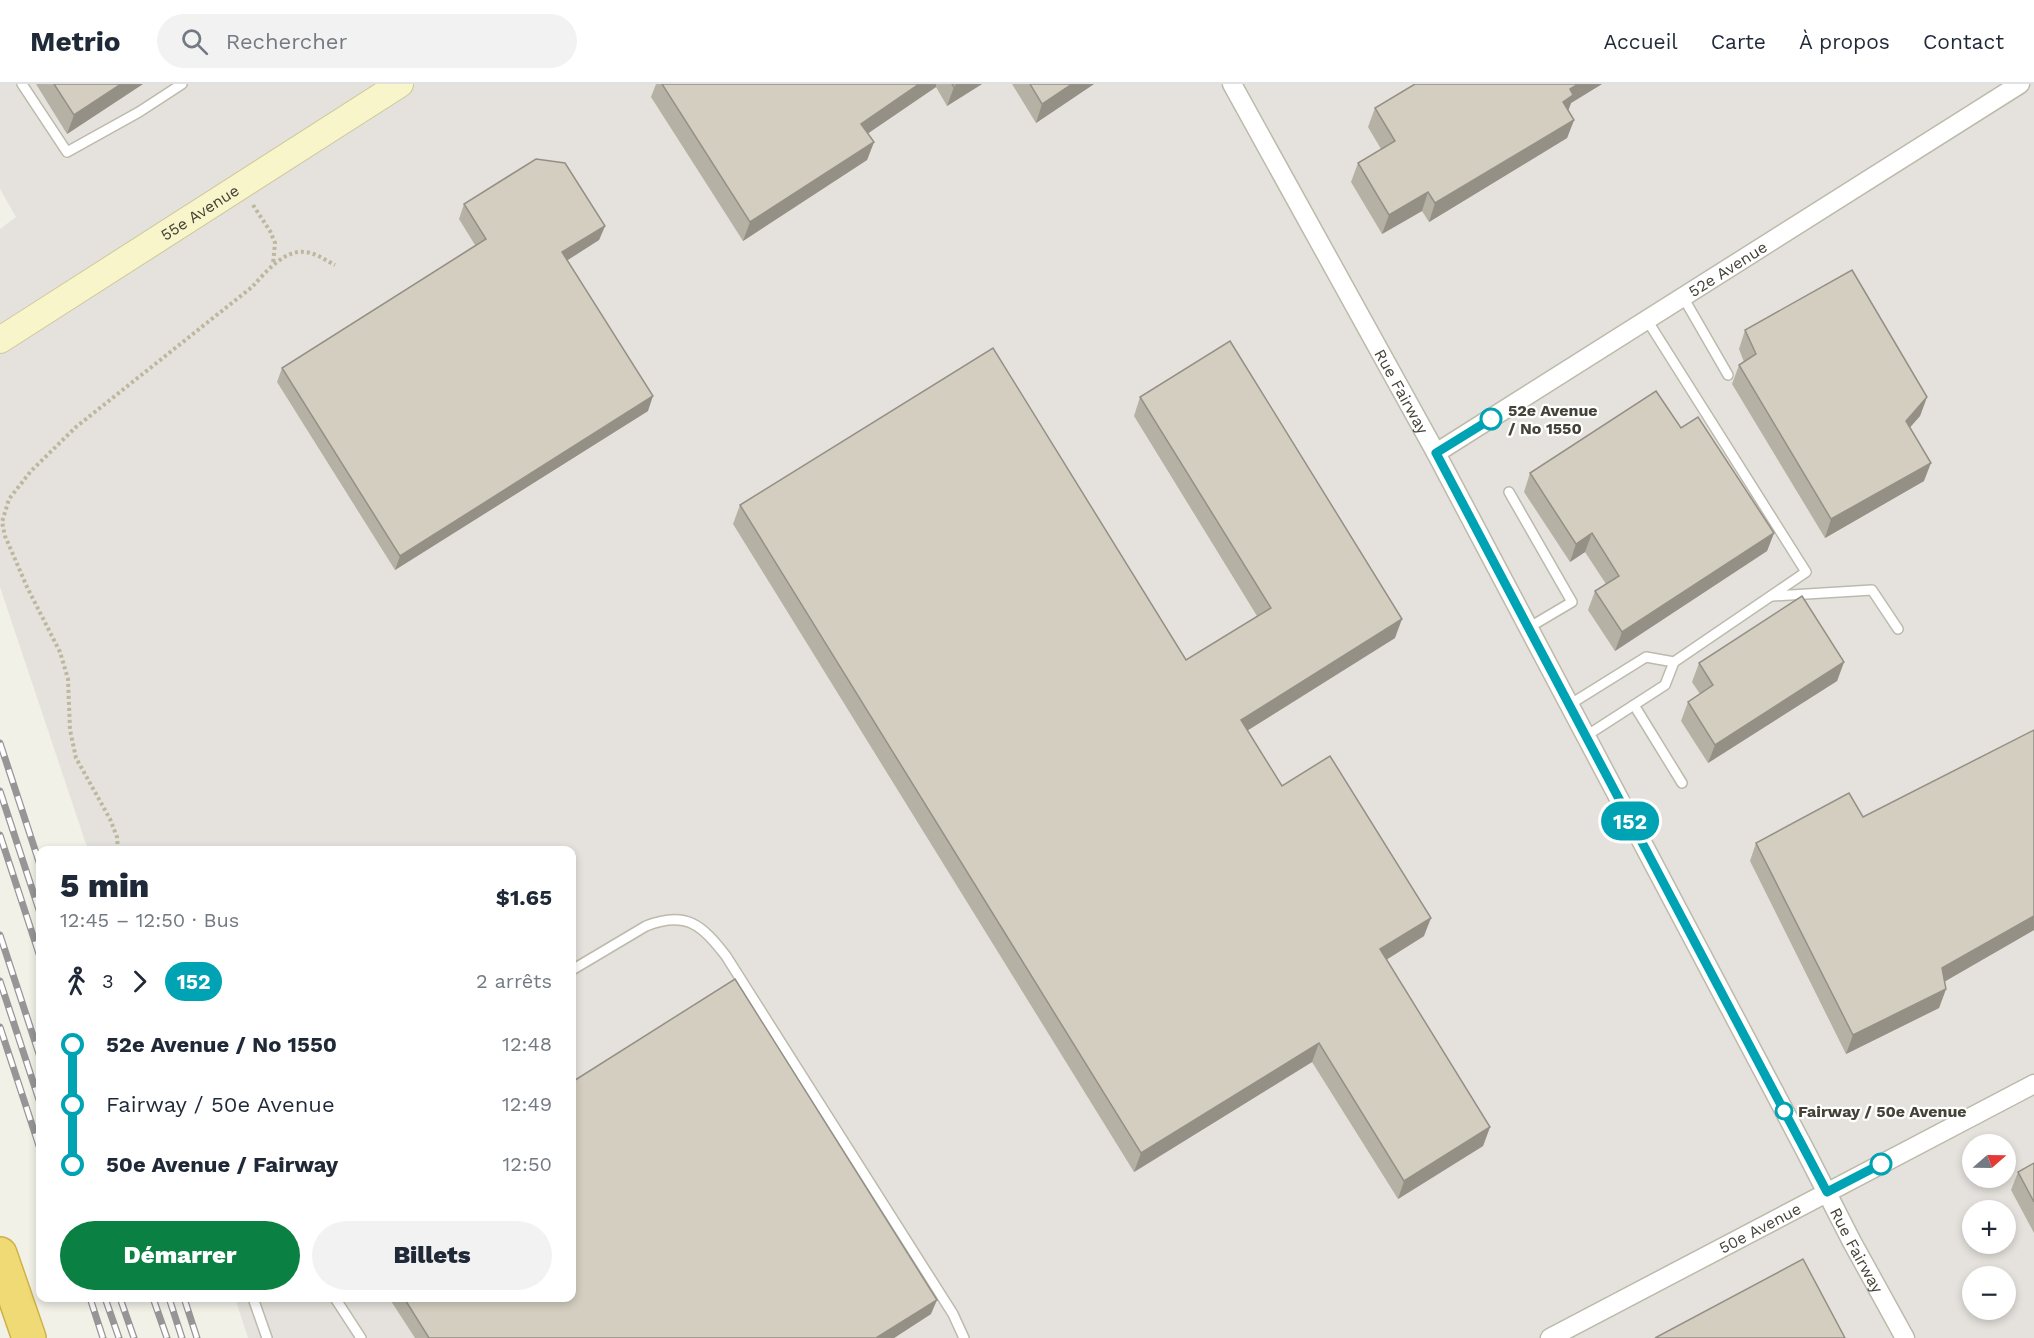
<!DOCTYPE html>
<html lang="fr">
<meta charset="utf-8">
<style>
:root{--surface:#fff;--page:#f2f2f3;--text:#1f2937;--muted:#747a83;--line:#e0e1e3;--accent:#0b8043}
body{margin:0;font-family:"Work Sans",sans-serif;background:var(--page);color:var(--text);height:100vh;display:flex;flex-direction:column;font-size:22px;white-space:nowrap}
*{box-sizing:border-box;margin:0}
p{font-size:20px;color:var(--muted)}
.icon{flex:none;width:33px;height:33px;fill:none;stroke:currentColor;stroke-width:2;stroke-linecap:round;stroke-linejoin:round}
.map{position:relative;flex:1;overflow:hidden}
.sheet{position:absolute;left:36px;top:762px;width:540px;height:456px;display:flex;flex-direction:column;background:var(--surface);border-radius:12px;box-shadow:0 3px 9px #0003}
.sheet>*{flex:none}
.badge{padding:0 12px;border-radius:20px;font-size:21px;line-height:39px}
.needle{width:39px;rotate:70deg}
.tools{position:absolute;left:1962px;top:1050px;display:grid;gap:12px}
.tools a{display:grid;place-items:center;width:54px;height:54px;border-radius:50%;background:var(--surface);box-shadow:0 3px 9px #0003;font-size:30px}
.map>.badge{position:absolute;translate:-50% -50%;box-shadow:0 0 0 3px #fff}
.legs{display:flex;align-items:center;gap:9px;height:66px;padding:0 24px;font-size:20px}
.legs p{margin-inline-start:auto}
.overview{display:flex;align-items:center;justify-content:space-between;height:102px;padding:0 24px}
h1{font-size:33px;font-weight:800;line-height:45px}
.cta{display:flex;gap:12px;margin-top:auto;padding:12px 24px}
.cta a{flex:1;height:69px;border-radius:36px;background:var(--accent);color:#fff;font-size:24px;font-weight:800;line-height:69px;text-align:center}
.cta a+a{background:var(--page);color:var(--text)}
ul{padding:0 24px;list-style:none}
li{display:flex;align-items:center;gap:21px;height:60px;font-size:22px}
li i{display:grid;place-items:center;width:9px;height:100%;margin:0 8px;background:currentColor}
li i::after{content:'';width:15px;height:15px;margin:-8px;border:4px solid;border-radius:50%;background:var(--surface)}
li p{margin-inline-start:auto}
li:first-child i{background:linear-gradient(#0000 50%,currentColor 0)}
li:last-child i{background:linear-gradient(currentColor 50%,#0000 0)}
header{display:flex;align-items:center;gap:36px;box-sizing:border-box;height:84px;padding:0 30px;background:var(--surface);border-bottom:2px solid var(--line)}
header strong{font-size:28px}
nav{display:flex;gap:33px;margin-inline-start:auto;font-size:21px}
.search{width:420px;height:54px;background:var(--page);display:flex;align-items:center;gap:15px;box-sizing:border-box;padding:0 21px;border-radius:33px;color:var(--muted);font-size:22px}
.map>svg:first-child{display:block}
.industrial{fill:#e5e2dd;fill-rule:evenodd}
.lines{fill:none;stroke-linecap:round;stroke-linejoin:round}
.lane-casing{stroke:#bdbaac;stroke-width:12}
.street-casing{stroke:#bdbaac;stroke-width:21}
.secondary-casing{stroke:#cec89c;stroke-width:28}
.highway-casing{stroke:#ceb147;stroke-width:36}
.path{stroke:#bdb79e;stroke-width:4;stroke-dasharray:3 3;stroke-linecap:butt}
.lane{stroke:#fff;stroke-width:9}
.street{stroke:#fff;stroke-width:18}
.secondary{stroke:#f9f5cb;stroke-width:26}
.highway{stroke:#f0da76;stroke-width:33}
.rail-casing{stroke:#969696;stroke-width:7}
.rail{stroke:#fff;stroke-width:4.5;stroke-dasharray:14;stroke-linecap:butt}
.wall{fill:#b5b1a4}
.shaded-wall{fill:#949086}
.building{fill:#d3cebf;stroke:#949086;stroke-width:1.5}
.line-1-casing{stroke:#fff;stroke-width:14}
.line-1{stroke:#00a3b4;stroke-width:9}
.stop-1-dot{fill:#fff;stroke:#00a3b4;stroke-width:3}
.labels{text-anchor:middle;stroke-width:4.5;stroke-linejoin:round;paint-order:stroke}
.street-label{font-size:16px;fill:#454238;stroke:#fff}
.stop-label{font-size:16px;font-weight:bold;fill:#454238;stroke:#fff;text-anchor:start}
</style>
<header>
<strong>Metrio</strong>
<div class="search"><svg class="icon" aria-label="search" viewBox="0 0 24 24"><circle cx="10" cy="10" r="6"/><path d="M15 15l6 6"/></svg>Rechercher</div>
<nav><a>Accueil</a><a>Carte</a><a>À propos</a><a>Contact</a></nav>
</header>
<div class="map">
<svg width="2034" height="1254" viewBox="0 0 2034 1254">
<rect width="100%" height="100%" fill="#f2f1e8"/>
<!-- industrial -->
<path class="industrial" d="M0,0h2034v1254h-1786l-13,-40h337v-448h-484l-88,-263v-358l16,-12 -16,-28zM1972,1060h34v34h-34zM1972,1126h34v34h-34zM1972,1192h34v34h-34z"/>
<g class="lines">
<defs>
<g id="lane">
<polyline points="22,0 67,68 139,28 182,0"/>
<polyline points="1683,213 1728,291"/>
<polyline points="1509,408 1572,518 1528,544"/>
<polyline points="1772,512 1872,506 1898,545"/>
<polyline points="1569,621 1646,573 1674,578"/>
<polyline points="1634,621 1682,699"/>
<polyline points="1586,652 1665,601 1674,578 1806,488 1647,236"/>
<path d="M572,886l74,-44c40,-16 56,-1 80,30l227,358 11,24"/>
<polyline points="253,1214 267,1254"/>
<polyline points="335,1214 361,1254"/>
</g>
<g id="street">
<path id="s1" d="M1232,0l204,369 369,697 47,92 53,96"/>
<path id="s2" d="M1436,369l584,-369"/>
<path id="s3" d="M1550,1254l484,-254"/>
</g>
<g id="secondary">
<path id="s4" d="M0,256l400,-256"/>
</g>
<polyline id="highway" points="0,1170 29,1254"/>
</defs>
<!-- lane casing -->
<use href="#lane" class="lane-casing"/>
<!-- street casing -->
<use href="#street" class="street-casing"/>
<!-- secondary casing -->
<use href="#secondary" class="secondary-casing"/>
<!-- highway casing -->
<use href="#highway" class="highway-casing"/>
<!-- path -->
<g class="path">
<polyline points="253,121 270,147 275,159 273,180"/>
<path d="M118,766l-1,-13 -7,-18 -34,-61 -6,-28 -2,-51 -8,-27 -33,-65 -22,-51 -3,-14 7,-23 22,-28 45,-44 176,-140c14,-15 34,-41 58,-34 9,2 17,8 25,12"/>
<polyline points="127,766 139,765 154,766"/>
</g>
<!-- lane -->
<use href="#lane" class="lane"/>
<!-- street -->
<use href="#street" class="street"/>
<!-- secondary -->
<use href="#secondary" class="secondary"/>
<!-- highway -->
<use href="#highway" class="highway"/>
<defs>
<g id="rail">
<polyline points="0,659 40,781"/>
<polyline points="0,707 40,829"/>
<polyline points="0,751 40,873"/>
<polyline points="0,851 40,973"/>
<polyline points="0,897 40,1019"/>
<polyline points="0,943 40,1065"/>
<polyline points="90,1214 103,1254"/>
<polyline points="105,1214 119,1254"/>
<polyline points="120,1214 134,1254"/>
<polyline points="153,1214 167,1254"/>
<polyline points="169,1214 182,1254"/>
<polyline points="184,1214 197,1254"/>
</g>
</defs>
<!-- rail casing -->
<use href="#rail" class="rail-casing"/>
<!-- rail -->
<use href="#rail" class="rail"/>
</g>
<!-- wall -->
<g class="wall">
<polygon points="36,0 143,0 67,50"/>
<polygon points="656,0 982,0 947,22 936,3 868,49 874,58 867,76 743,157 651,13"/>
<polygon points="1012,0 1094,0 1036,39"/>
<polygon points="1415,0 1602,0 1571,19 1568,26 1574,36 1567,54 1429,138 1422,127 1382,150 1351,98 1358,79 1381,65 1368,43 1375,24"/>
<polygon points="464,120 605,142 599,156 567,176 648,327 395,486 277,298 282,284 475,161 459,135"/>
<polygon points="1745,246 1927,313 1920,332 1910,343 1924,397 1825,454 1732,300 1739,281 1744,278 1739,265"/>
<polygon points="1140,313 1395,554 1247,646 1282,702 1424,852 1386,876 1490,1043 1483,1062 1398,1115 1312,978 1134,1088 733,440 740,421 1186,576 1257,532 1134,332"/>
<polygon points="1681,344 1774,449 1767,467 1615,567 1588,526 1595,507 1606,500 1585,468 1570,478 1524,408 1530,389"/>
<polygon points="1844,578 1837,597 1708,679 1681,637 1688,618 1700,610 1692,598 1699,579"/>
<polygon points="2034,646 2034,846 1944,898 1946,905 1939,924 1846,970 1750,777 1756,759 1863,733"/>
<polygon points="2034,1079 2034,1149 2011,1106 2018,1088"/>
<polygon points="389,1214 572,1214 931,1230 894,1254 415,1254"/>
</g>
<!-- shaded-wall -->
<g class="shaded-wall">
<polygon points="121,0 143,0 67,50 74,31"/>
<polygon points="919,0 936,0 936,3 854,59 861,40"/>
<polygon points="959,0 982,0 947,22 954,3"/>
<polygon points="1072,0 1094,0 1036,39 1042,20"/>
<polygon points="1578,0 1602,0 1571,19 1567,30 1563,18 1570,5"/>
<polygon points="1574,36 1567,54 1429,138 1435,119"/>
<polygon points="874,58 867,76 743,157 750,138"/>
<polygon points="1428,108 1422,127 1382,150 1389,131"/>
<polygon points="605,142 599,156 557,183 562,168"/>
<polygon points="653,312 648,327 395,486 400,472"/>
<polygon points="1927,313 1920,332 1899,356 1906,337"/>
<polygon points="1931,379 1924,397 1825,454 1831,435"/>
<polygon points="1592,449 1585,468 1570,478 1576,460"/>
<polygon points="1774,449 1767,467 1615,567 1622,548"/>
<polygon points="1402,535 1395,554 1234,655 1241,636"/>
<polygon points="1844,578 1837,597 1708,679 1715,661"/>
<polygon points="2034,832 2034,846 1935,903 1942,884"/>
<polygon points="1431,834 1424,852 1373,884 1380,865"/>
<polygon points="1946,905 1939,924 1846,970 1853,951"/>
<polygon points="1319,959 1312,978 1134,1088 1141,1069"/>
<polygon points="1490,1043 1483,1062 1398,1115 1404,1097"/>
<polygon points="937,1216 931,1230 894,1254 876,1254"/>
</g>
<!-- building -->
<g class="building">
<polygon points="54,0 121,0 74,31"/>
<polygon points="662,0 919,0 861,40 874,58 750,138"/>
<polygon points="952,0 959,0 954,3"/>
<polygon points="1030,0 1072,0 1042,20"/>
<polygon points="1415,0 1578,0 1570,5 1573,11 1563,18 1574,36 1435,119 1428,108 1389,131 1358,79 1395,57 1375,24"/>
<polygon points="536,75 565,79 605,142 562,168 653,312 400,472 282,284 486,155 464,120"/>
<polygon points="1852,186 1927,313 1906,337 1931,379 1831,435 1739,281 1756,270 1745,246"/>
<polygon points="1230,257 1402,535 1241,636 1282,702 1330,672 1431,834 1380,865 1490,1043 1404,1097 1319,959 1141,1069 740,421 993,264 1186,576 1271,524 1140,313"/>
<polygon points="1656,307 1681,344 1698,333 1774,449 1622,548 1595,507 1619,492 1592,449 1576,460 1530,389"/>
<polygon points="1802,512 1844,578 1715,661 1688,618 1713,601 1699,579"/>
<polygon points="2034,646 2034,832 1942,884 1946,905 1853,951 1756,759 1849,709 1863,733"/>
<polygon points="735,895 937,1216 876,1254 429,1254 404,1214 572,1214 572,998"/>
<polygon points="2034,1079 2034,1118 2018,1088"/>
<polygon points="1803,1175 1845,1254 1655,1254"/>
</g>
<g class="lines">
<defs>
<polyline id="line-1" points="1491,335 1436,369 1827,1108 1881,1080"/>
</defs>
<!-- line-1 casing -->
<use href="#line-1" class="line-1-casing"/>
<!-- line-1 -->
<use href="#line-1" class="line-1"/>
</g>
<!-- markers -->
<g class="stop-1-dot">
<circle cx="1491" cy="335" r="10"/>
<circle cx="1784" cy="1027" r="8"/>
<circle cx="1881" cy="1080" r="10"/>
</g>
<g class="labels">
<!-- street labels -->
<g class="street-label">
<text dy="6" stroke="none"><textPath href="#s4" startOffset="237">55e Avenue</textPath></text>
<text dy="6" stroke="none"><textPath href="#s2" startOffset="345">52e Avenue</textPath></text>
<text dy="6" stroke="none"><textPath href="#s1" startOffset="351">Rue Fairway</textPath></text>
<text dy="6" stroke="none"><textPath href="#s3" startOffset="237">50e Avenue</textPath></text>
<text dy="6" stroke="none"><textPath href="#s1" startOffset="1323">Rue Fairway</textPath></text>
</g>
<!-- stop labels -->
<g class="stop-label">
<text x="1508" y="332">52e Avenue<tspan x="1508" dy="18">/ No 1550</tspan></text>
<text x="1798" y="1033">Fairway / 50e Avenue</text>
</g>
</g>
</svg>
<div class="tools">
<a><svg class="needle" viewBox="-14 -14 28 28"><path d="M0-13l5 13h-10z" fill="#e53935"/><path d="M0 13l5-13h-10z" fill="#747a83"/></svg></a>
<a>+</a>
<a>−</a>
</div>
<b class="badge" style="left:1630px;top:737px;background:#00a3b4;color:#fff">152</b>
<section class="sheet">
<div class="overview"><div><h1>5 min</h1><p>12:45 – 12:50 · Bus</p></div><b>$1.65</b></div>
<div class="legs"><svg class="icon" aria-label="walk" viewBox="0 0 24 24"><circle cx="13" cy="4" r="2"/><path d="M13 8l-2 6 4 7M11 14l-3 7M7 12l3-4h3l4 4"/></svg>3<svg class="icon" aria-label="forward" viewBox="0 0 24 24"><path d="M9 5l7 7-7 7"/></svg><b class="badge" style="background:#00a3b4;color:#fff">152</b><p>2 arrêts</p></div>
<ul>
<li><i style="color:#00a3b4"></i><b>52e Avenue / No 1550</b><p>12:48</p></li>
<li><i style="color:#00a3b4"></i><span>Fairway / 50e Avenue</span><p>12:49</p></li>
<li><i style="color:#00a3b4"></i><b>50e Avenue / Fairway</b><p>12:50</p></li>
</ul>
<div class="cta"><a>Démarrer</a><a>Billets</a></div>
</section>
</div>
